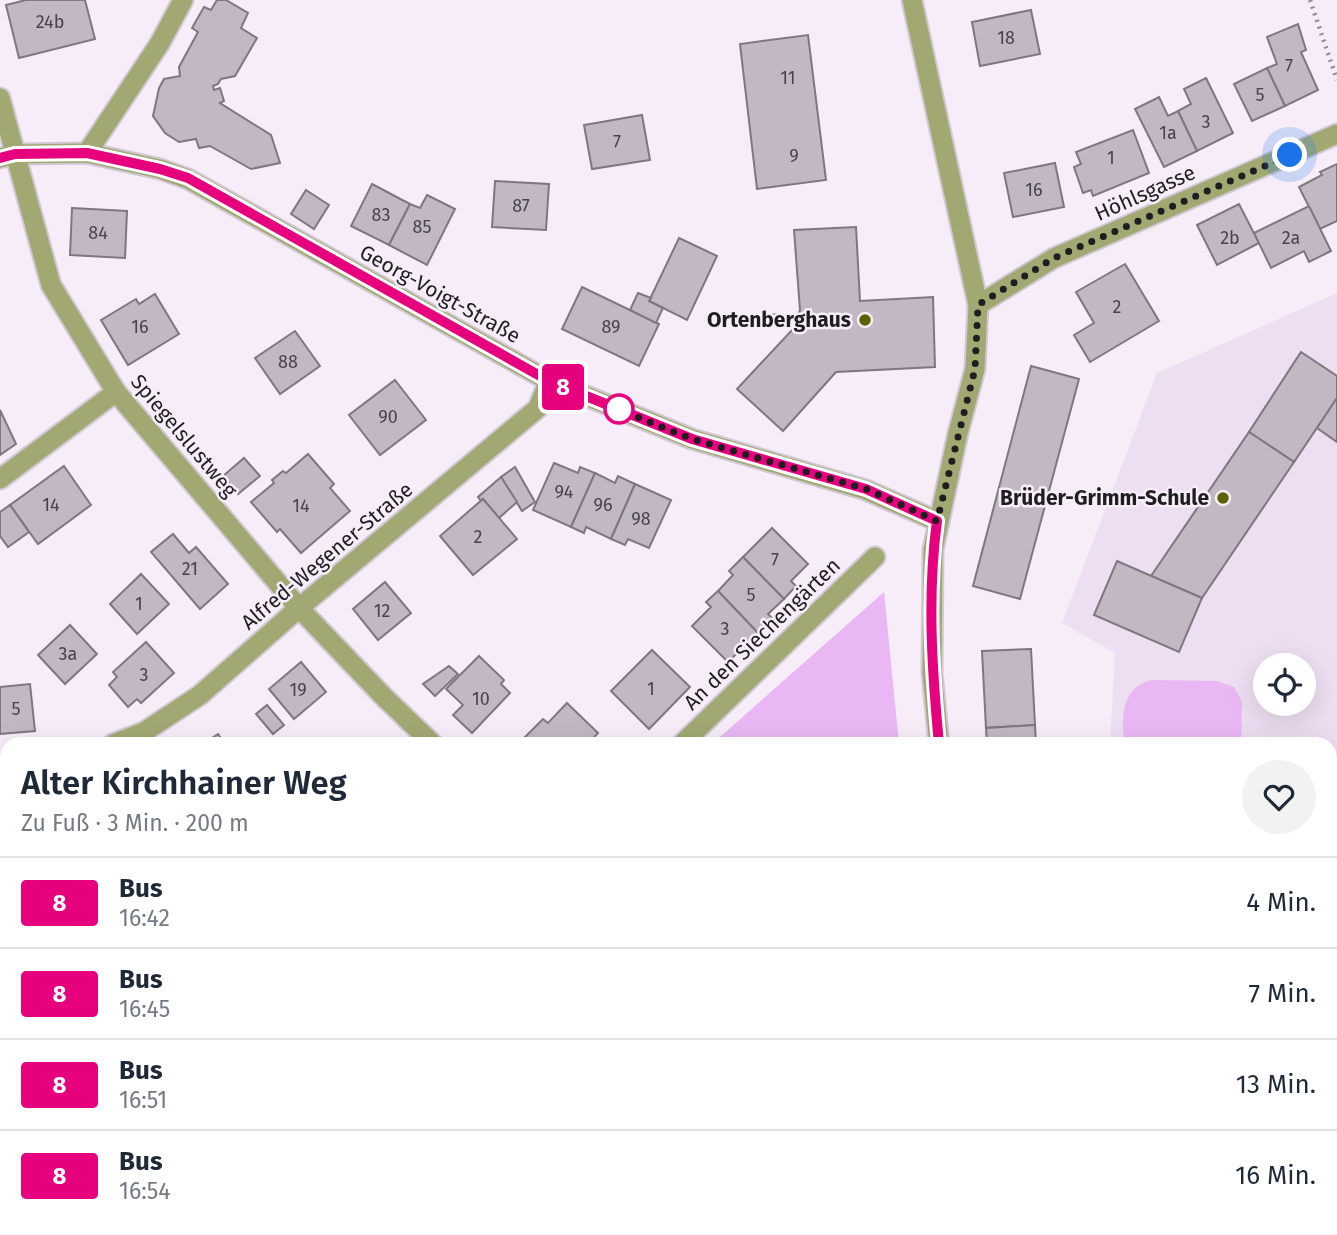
<!DOCTYPE html>
<html lang="de">
<meta charset="utf-8">
<style>
:root{--surface:#fff;--page:#f2f2f3;--text:#1f2937;--muted:#747a83;--line:#e0e1e3}
body{margin:0;font-family:"Fira Sans",sans-serif;background:var(--page);color:var(--text);height:100vh;display:flex;flex-direction:column;font-size:26px;white-space:nowrap}
*{box-sizing:border-box;margin:0}
p{font-size:23px;color:var(--muted)}
.icon{flex:none;width:38px;height:38px;fill:none;stroke:currentColor;stroke-width:2;stroke-linecap:round;stroke-linejoin:round}
.map{position:relative;flex:1;overflow:hidden}
.side{position:absolute;left:0px;top:737px;width:1337px;height:499px;display:flex;flex-direction:column;background:var(--surface);border-radius:21px 21px 0 0;box-shadow:0 7px 28px #0002}
.side>*{flex:none}
.badge{padding:0 14px;border-radius:5px;font-size:24px;line-height:46px}
.tools{position:absolute;left:1253px;top:653px;display:grid;gap:14px}
.tools a{display:grid;place-items:center;width:63px;height:63px;border-radius:50%;background:var(--surface);box-shadow:0 7px 28px #0002;font-size:35px}
.you{position:absolute;width:35px;height:35px;margin:-18px;border:5px solid #fff;border-radius:50%;background:#1a73e8;box-shadow:0 0 0 10px #1a73e833}
.map>.badge{position:absolute;translate:-50% -50%;box-shadow:0 0 0 4px #fff}
.round{display:grid;place-items:center;flex:none;width:74px;height:74px;border-radius:37px;background:var(--page)}
.head{display:flex;align-items:center;justify-content:space-between;height:119px;padding:0 21px}
h1{font-size:33px;font-weight:600;line-height:52px}
ul{padding:0;list-style:none}
li{display:flex;align-items:center;gap:21px;height:91px;padding:0 21px;border-top:2px solid var(--line)}
li div{flex:1}
li b{display:block;font-size:26px}
li em{font-style:normal}
li .badge{min-width:77px;font-weight:700;text-align:center}
.map>svg:first-child{display:block}
.built{fill:#eddef1;fill-rule:evenodd}
.green{fill:#e8b7f4}
.building{fill:#c1b8c4;stroke:#7f7681;stroke-width:2}
.lines{fill:none;stroke-linecap:round;stroke-linejoin:round}
.minor-casing{stroke:#d0c8d2;stroke-width:23}
.secondary-casing{stroke:#d0c8d2;stroke-width:23}
.path{stroke:#928b93;stroke-width:4.5;stroke-dasharray:2 5;stroke-linecap:butt}
.minor{stroke:#a1a872;stroke-width:19}
.secondary{stroke:#7c842a;stroke-width:19}
.rail-casing{stroke:#746e76;stroke-width:8}
.rail{stroke:#f7edf9;stroke-width:5;stroke-dasharray:16;stroke-linecap:butt}
.line-casing{stroke:#fff;stroke-width:16}
.line{stroke:#e6007e;stroke-width:10}
.walk{stroke:#201d21;stroke-width:7;stroke-dasharray:0 12.6}
.poi-dot{fill:#5c6200;stroke:#f7edf9;stroke-width:2.5}
.stop-dot{fill:#fff;stroke:#e6007e;stroke-width:3.5}
.labels{text-anchor:middle;stroke-width:5;stroke-linejoin:round;paint-order:stroke}
.number-label{font-size:18px;fill:#48444a}
.street-label{font-size:21px;fill:#201d21;stroke:#f7edf9}
.poi-label{font-size:21px;font-weight:bold;fill:#201d21;stroke:#f7edf9;text-anchor:end}
</style>
<div class="map">
<svg width="1337" height="1235" viewBox="0 0 1337 1235">
<rect width="100%" height="100%" fill="#f7edf9"/>
<!-- built -->
<path class="built" d="M1337,293v483l-7,-1v-31h-220l5,-91 -53,-30 95,-250zM1265,665h39v39h-39z"/>
<!-- green -->
<g class="green">
<polygon points="884,592 899,744 712,744"/>
<path d="M1152,680l65,1 17,6 8,15 -1,42h-116c-5,-26 -3,-58 27,-64z"/>
<polygon points="0,1223 7,1223 7,1228 76,1229 143,1235 0,1235"/>
</g>
<!-- building -->
<g class="building">
<polygon points="26,0 85,0 95,39 19,58 6,5"/>
<polygon points="217,0 226,0 248,13 241,28 257,38 235,76 221,79 218,84 213,86 214,90 220,88 224,101 220,103 271,135 280,163 251,169 210,146 199,148 196,139 179,142 165,133 153,116 159,88 164,79 180,76 179,67 198,32 192,28 204,7 211,10"/>
<polygon points="1031,10 1040,54 980,66 972,22"/>
<polygon points="1298,24 1306,50 1301,52 1318,90 1285,106 1267,68 1277,64 1267,37"/>
<polygon points="808,35 826,180 757,189 740,44"/>
<polygon points="1267,68 1285,106 1252,121 1234,84"/>
<polygon points="1206,78 1233,133 1197,151 1178,111 1191,104 1184,89"/>
<polygon points="1159,97 1168,116 1178,111 1197,151 1164,167 1135,109"/>
<polygon points="642,115 650,160 592,169 584,125"/>
<polygon points="1133,130 1149,173 1093,196 1091,190 1083,193 1074,167 1081,164 1076,152"/>
<polygon points="1055,163 1064,207 1013,217 1004,173"/>
<polygon points="1337,164 1337,221 1320,229 1299,187 1322,175 1320,172"/>
<polygon points="495,181 549,184 546,230 492,227"/>
<polygon points="372,184 410,204 389,245 351,226"/>
<polygon points="306,190 329,205 314,229 291,214"/>
<polygon points="427,195 455,209 427,265 389,245 410,204 420,208"/>
<polygon points="1239,204 1259,243 1217,265 1197,225"/>
<polygon points="1309,206 1331,251 1309,262 1304,251 1271,268 1254,233"/>
<polygon points="72,208 127,211 125,258 70,255"/>
<polygon points="856,227 860,301 933,297 935,367 836,372 783,431 737,389 793,329 800,310 794,230"/>
<polygon points="679,238 717,256 687,320 649,301"/>
<polygon points="1125,264 1159,321 1090,362 1074,335 1094,323 1076,292"/>
<polygon points="582,287 659,324 639,366 562,329"/>
<polygon points="638,293 651,298 649,301 663,308 656,323 630,310"/>
<polygon points="155,294 179,334 128,365 101,320 136,299 139,304"/>
<polygon points="778,314 779,325 753,328 757,316"/>
<polygon points="295,331 320,366 280,394 255,358"/>
<polygon points="1301,352 1337,376 1337,398 1294,462 1249,432"/>
<polygon points="1031,366 1079,379 1020,599 973,586"/>
<polygon points="395,380 426,420 380,455 349,415"/>
<polygon points="1337,398 1337,442 1317,428"/>
<polygon points="0,410 16,444 0,455"/>
<polygon points="1249,432 1294,462 1202,598 1151,576"/>
<polygon points="308,454 334,484 330,488 350,511 301,553 280,529 277,532 251,502 274,483 272,480 283,471 286,473"/>
<polygon points="244,458 260,476 238,494 223,476"/>
<polygon points="554,463 578,473 580,467 595,473 571,527 533,510"/>
<polygon points="64,466 91,505 38,544 10,505"/>
<polygon points="515,467 535,502 522,511 501,477"/>
<polygon points="595,473 615,483 618,476 635,484 611,539 586,527 584,533 571,527"/>
<polygon points="501,477 517,502 499,518 483,499 481,501 478,497"/>
<polygon points="635,484 671,500 649,548 628,539 625,545 611,539"/>
<polygon points="483,499 517,539 473,575 440,536"/>
<polygon points="10,505 29,532 8,547 0,536 0,512"/>
<polygon points="772,528 808,564 791,581 796,586 784,599 743,557"/>
<polygon points="173,534 189,553 196,547 228,584 200,609 151,552"/>
<polygon points="743,557 784,599 768,614 773,619 758,633 718,591 733,575 729,571"/>
<polygon points="1117,561 1202,598 1179,652 1094,615"/>
<polygon points="141,574 169,604 137,634 110,604"/>
<polygon points="385,582 411,613 378,640 353,609"/>
<polygon points="718,591 758,633 728,662 692,626 711,607 706,602"/>
<polygon points="70,625 97,654 65,684 38,655"/>
<polygon points="146,642 174,673 141,703 137,699 128,707 109,685 117,677 113,672"/>
<polygon points="1031,649 1035,725 986,728 982,651"/>
<polygon points="652,650 690,687 649,729 611,691"/>
<polygon points="479,656 504,680 501,684 510,693 472,733 453,715 463,705 446,689"/>
<polygon points="301,662 326,692 294,719 269,689"/>
<polygon points="449,666 458,674 435,696 423,684"/>
<polygon points="30,684 35,731 0,734 0,687"/>
<polygon points="567,703 598,733 588,744 518,744 543,719 548,723"/>
<polygon points="267,705 284,725 273,734 256,714"/>
<polygon points="1035,725 1036,744 987,744 986,728"/>
<polygon points="218,734 225,744 203,744"/>
<polygon points="7,1007 7,1056 0,1055"/>
<polygon points="1330,1047 1337,1050 1337,1095 1333,1094 1330,1101"/>
<polygon points="1084,1228 1229,1228 1233,1230 1234,1228 1271,1228 1269,1233 1262,1231 1260,1235 1092,1235 1083,1231"/>
</g>
<g class="lines">
<defs>
<g id="minor">
<polyline points="912,0 978,305 975,369 958,433 933,550 932,673 939,744"/>
<polyline points="0,98 51,285 116,392 299,608 384,697 433,744"/>
<polyline points="87,153 160,43 183,0"/>
<polyline points="0,158 15,154 87,153 160,169 188,179 549,381 692,439 866,490 937,521"/>
<polyline points="978,305 1054,258 1337,134"/>
<polyline points="0,479 116,392"/>
<polyline points="113,744 144,732 200,695 299,608 538,408 549,381"/>
<polyline points="682,744 875,557"/>
<polyline points="0,769 7,770"/>
<polyline points="0,850 7,808"/>
<polyline points="0,1110 7,1116"/>
<polyline points="744,1228 752,1235"/>
</g>
<g id="secondary">
<polyline points="1330,923 1337,917"/>
<polyline points="916,1235 918,1228"/>
</g>
</defs>
<!-- minor casing -->
<use href="#minor" class="minor-casing"/>
<!-- secondary casing -->
<use href="#secondary" class="secondary-casing"/>
<!-- path -->
<g class="path">
<polyline points="1310,0 1337,80"/>
<polyline points="868,1235 870,1228"/>
</g>
<!-- minor -->
<use href="#minor" class="minor"/>
<!-- secondary -->
<use href="#secondary" class="secondary"/>
<defs>
<g id="rail">
<polyline points="0,1192 7,1192"/>
<polyline points="0,1210 7,1211"/>
<polyline points="203,1228 264,1235"/>
<polyline points="357,1228 403,1235"/>
</g>
</defs>
<!-- rail casing -->
<use href="#rail" class="rail-casing"/>
<!-- rail -->
<use href="#rail" class="rail"/>
</g>
<g class="lines">
<defs>
<path id="line" d="M0,158l15,-4 72,-1 73,16 28,9 361,203 143,58 174,50 71,32c-10,74 -5,149 2,223"/>
</defs>
<!-- line casing -->
<use href="#line" class="line-casing"/>
<!-- line -->
<use href="#line" class="line"/>
<!-- walk -->
<polyline class="walk" points="619,409 617,409 692,439 866,489 937,521 975,369 978,305 1054,258 1290,155"/>
</g>
<!-- markers -->
<g class="poi-dot">
<circle cx="865" cy="320" r="7"/>
<circle cx="1223" cy="498" r="7"/>
</g>
<circle class="stop-dot" cx="619" cy="409" r="14"/>
<g class="labels">
<!-- number labels -->
<g class="number-label">
<text x="50" y="28">24b</text>
<text x="1006" y="44">18</text>
<text x="1289" y="72">7</text>
<text x="788" y="84">11</text>
<text x="1260" y="101">5</text>
<text x="1206" y="128">3</text>
<text x="1168" y="139">1a</text>
<text x="617" y="148">7</text>
<text x="794" y="162">9</text>
<text x="1111" y="164">1</text>
<text x="1034" y="196">16</text>
<text x="521" y="212">87</text>
<text x="381" y="221">83</text>
<text x="422" y="233">85</text>
<text x="98" y="239">84</text>
<text x="1230" y="244">2b</text>
<text x="1291" y="244">2a</text>
<text x="1117" y="313">2</text>
<text x="140" y="333">16</text>
<text x="611" y="333">89</text>
<text x="288" y="368">88</text>
<text x="388" y="423">90</text>
<text x="564" y="498">94</text>
<text x="51" y="511">14</text>
<text x="603" y="511">96</text>
<text x="301" y="512">14</text>
<text x="641" y="525">98</text>
<text x="478" y="543">2</text>
<text x="775" y="566">7</text>
<text x="190" y="575">21</text>
<text x="751" y="601">5</text>
<text x="139" y="610">1</text>
<text x="382" y="617">12</text>
<text x="725" y="635">3</text>
<text x="68" y="660">3a</text>
<text x="144" y="681">3</text>
<text x="651" y="695">1</text>
<text x="298" y="696">19</text>
<text x="481" y="705">10</text>
<text x="16" y="715">5</text>
</g>
<!-- street labels -->
<g class="street-label">
<text transform="translate(1145 193) rotate(-24)" y="7">Höhlsgasse</text>
<text transform="translate(440 294) rotate(29)" y="7">Georg-Voigt-Straße</text>
<text transform="translate(184 436) rotate(50)" y="7">Spiegelslustweg</text>
<text transform="translate(327 556) rotate(-40)" y="7">Alfred-Wegener-Straße</text>
<text transform="translate(762 634) rotate(-44)" y="7">An den Siechengärten</text>
</g>
<!-- poi labels -->
<g class="poi-label">
<text x="851" y="327">Ortenberghaus</text>
<text x="1209" y="505">Brüder-Grimm-Schule</text>
</g>
</g>
</svg>
<div class="tools">
<a><svg class="icon" aria-label="locate" viewBox="0 0 24 24"><circle cx="12" cy="12" r="6"/><path d="M12 2v4M12 18v4M2 12h4M18 12h4"/></svg></a>
</div>
<div class="you" style="left:1290px;top:155px"></div>
<b class="badge" style="left:563px;top:387px;background:#e6007e;color:#fff">8</b>
<section class="side">
<div class="head"><div><h1>Alter Kirchhainer Weg</h1><p>Zu Fuß · 3 Min. · 200 m</p></div><a class="round"><svg class="icon" aria-label="heart" viewBox="0 0 24 24"><path d="M12 20l-8-8c-3-5 5-10 8-4 3-6 11-1 8 4z"/></svg></a></div>
<ul>
<li><span class="badge" style="background:#e6007e;color:#fff">8</span><div><b>Bus</b><p>16:42</p></div><em>4 Min.</em></li>
<li><span class="badge" style="background:#e6007e;color:#fff">8</span><div><b>Bus</b><p>16:45</p></div><em>7 Min.</em></li>
<li><span class="badge" style="background:#e6007e;color:#fff">8</span><div><b>Bus</b><p>16:51</p></div><em>13 Min.</em></li>
<li><span class="badge" style="background:#e6007e;color:#fff">8</span><div><b>Bus</b><p>16:54</p></div><em>16 Min.</em></li>
</ul>
</section>
</div>
